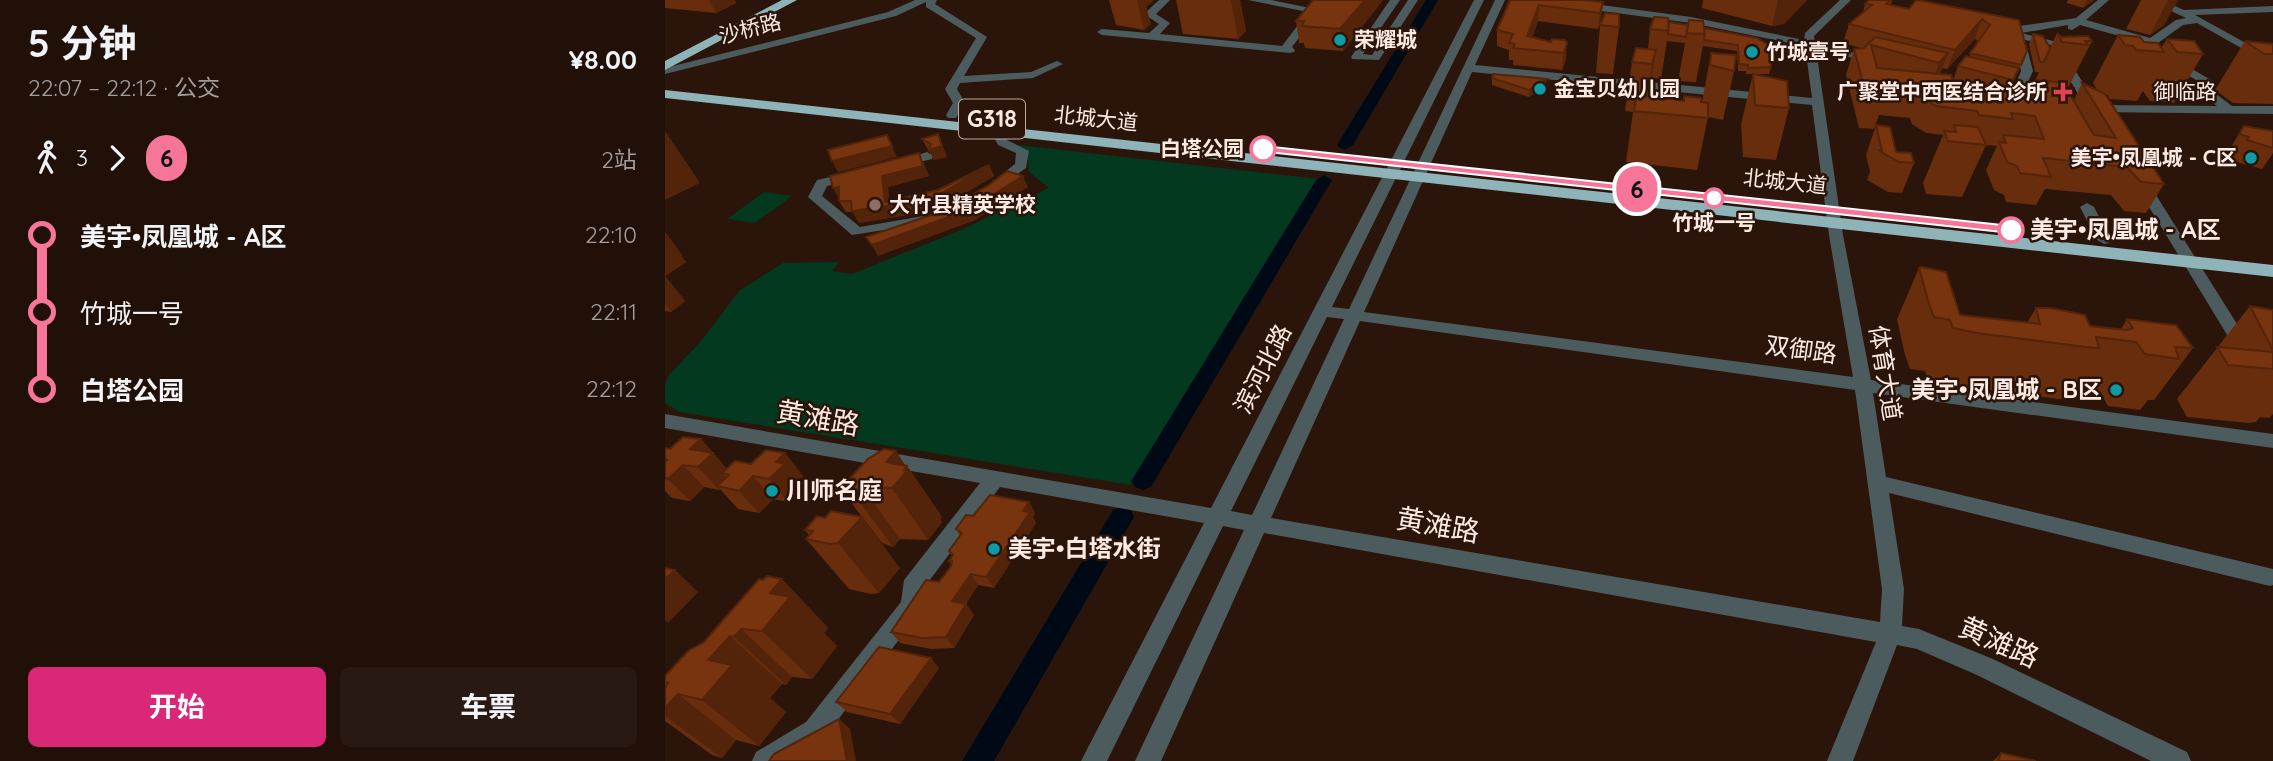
<!DOCTYPE html>
<html lang="zh">
<meta charset="utf-8">
<style>
:root{--surface:#201008;--page:#281912;--text:#f1f3f6;--muted:#a29d9c;--accent:#db2777}
body{margin:0;font-family:Quicksand,"Noto Sans SC",sans-serif;background:var(--page);color:var(--text);height:100vh;display:flex;flex-direction:column;font-size:26px;white-space:nowrap}
*{box-sizing:border-box;margin:0}
p{font-size:23px;color:var(--muted)}
.icon{flex:none;width:38px;height:38px;fill:none;stroke:currentColor;stroke-width:2;stroke-linecap:round;stroke-linejoin:round}
.map{position:relative;flex:1;overflow:hidden}
.sheet{display:flex;flex-direction:column;background:var(--surface);width:665px}
.sheet>*{flex:none}
.badge{padding:0 14px;border-radius:23px;font-size:24px;line-height:46px}
.map>.badge{position:absolute;translate:-50% -50%;box-shadow:0 0 0 4px #fff}
.legs{display:flex;align-items:center;gap:10px;height:77px;padding:0 28px;font-size:23px}
.legs p{margin-inline-start:auto}
.overview{display:flex;align-items:center;justify-content:space-between;height:119px;padding:0 28px}
h1{font-size:38px;font-weight:700;line-height:52px}
.cta{display:flex;gap:14px;margin-top:auto;padding:14px 28px}
.cta a{flex:1;height:80px;border-radius:10px;background:var(--accent);color:#fff;font-size:28px;font-weight:700;line-height:80px;text-align:center}
.cta a+a{background:var(--page);color:var(--text)}
ul{padding:0 28px;list-style:none}
li{display:flex;align-items:center;gap:24px;height:77px;font-size:26px}
li i{display:grid;place-items:center;width:10px;height:100%;margin:0 9px;background:currentColor}
li i::after{content:'';width:18px;height:18px;margin:-9px;border:5px solid;border-radius:50%;background:var(--surface)}
li p{margin-inline-start:auto}
li:first-child i{background:linear-gradient(#0000 50%,currentColor 0)}
li:last-child i{background:linear-gradient(currentColor 50%,#0000 0)}
main{display:flex;flex:1;min-height:0}
.map>svg:first-child{display:block}
.green{fill:#02391f}
.lines{fill:none;stroke-linecap:round;stroke-linejoin:round}
.river{fill:#000a17;fill-rule:evenodd}
.minor{fill:#4c5b5d;fill-rule:evenodd}
.highway{fill:#8eb4ba;fill-rule:evenodd}
.wall{fill:#672d0c;fill-rule:evenodd}
.shaded-wall{fill:#54240a}
.building{fill:#78340e;stroke:#54240a;stroke-width:2}
.line-1{fill:#f67599;stroke:#fff;stroke-width:2}
.culture-dot{fill:#0f9aa8;stroke:#2b150a;stroke-width:2.5}
.health-dot{fill:#e0444e;stroke:#2b150a;stroke-width:2.5}
.stop-1-dot{fill:#fff;stroke:#f67599;stroke-width:3.5}
.education-dot{fill:#8d6e63;stroke:#2b150a;stroke-width:2.5}
.labels{text-anchor:middle;stroke-width:5;stroke-linejoin:round;paint-order:stroke}
.far-street-label{font-size:21px;fill:#fbeae3;stroke:#2b150a}
.far-poi-label{font-size:21px;font-weight:bold;fill:#fbeae3;stroke:#2b150a;text-anchor:start}
.far-stop-label{font-size:21px;font-weight:bold;fill:#fbeae3;stroke:#2b150a;text-anchor:end}
.shield{fill:#2b150a;stroke:#bdaaa2;stroke-width:2}
.shield-label{font-size:23px;font-weight:bold;fill:#fbeae3}
.stop-label{font-size:24px;font-weight:bold;fill:#fbeae3;stroke:#2b150a;text-anchor:start}
.street-label{font-size:24px;fill:#fbeae3;stroke:#2b150a}
.poi-label{font-size:24px;font-weight:bold;fill:#fbeae3;stroke:#2b150a;text-anchor:start}
.near-street-label{font-size:28px;fill:#fbeae3;stroke:#2b150a}
</style>
<main>
<section class="sheet">
<div class="overview"><div><h1>5 分钟</h1><p>22:07 – 22:12 · 公交</p></div><b>¥8.00</b></div>
<div class="legs"><svg class="icon" aria-label="walk" viewBox="0 0 24 24"><circle cx="13" cy="4" r="2"/><path d="M13 8l-2 6 4 7M11 14l-3 7M7 12l3-4h3l4 4"/></svg>3<svg class="icon" aria-label="forward" viewBox="0 0 24 24"><path d="M9 5l7 7-7 7"/></svg><b class="badge" style="background:#f67599;color:#111">6</b><p>2站</p></div>
<ul>
<li><i style="color:#f67599"></i><b>美宇•凤凰城 - A区</b><p>22:10</p></li>
<li><i style="color:#f67599"></i><span>竹城一号</span><p>22:11</p></li>
<li><i style="color:#f67599"></i><b>白塔公园</b><p>22:12</p></li>
</ul>
<div class="cta"><a>开始</a><a>车票</a></div>
</section>
<div class="map">
<svg width="1608" height="761" viewBox="0 0 1608 761">
<rect width="100%" height="100%" fill="#2b150a"/>
<!-- green -->
<g class="green">
<polygon points="345,144 654,179 466,485 14,412 0,403 0,385 4,375 37,340 74,291 118,263 174,262 167,271 187,274 296,230 384,188 364,172 362,152"/>
<polygon points="99,192 127,196 90,223 62,219"/>
</g>
<g class="lines">
<!-- river -->
<g class="river">
<polygon points="761,0 773,0 688,145 680,150 675,148 672,145"/>
<polygon points="659,175 667,180 486,487 478,490 470,487 466,481 470,475 651,180"/>
<polygon points="457,507 466,510 469,517 329,761 297,761 448,510"/>
</g>
<!-- minor -->
<g class="minor">
<polygon points="250,0 272,0 270,4 322,37 299,76 366,72 392,61 398,64 368,78 295,83 292,89 300,103 291,118 283,118 281,115 288,103 280,89 311,38 261,7 261,2 231,16 0,74 0,68 223,12"/>
<polygon points="494,0 505,0 491,14 505,23 495,34 617,46 643,12 583,0 606,0 655,10 627,47 630,50 629,52 625,53 437,35 432,32 437,29 484,33 494,24 479,14"/>
<polygon points="725,0 735,0 698,54 707,55 743,0 753,0 714,60 687,59 686,57"/>
<path d="M809,0h10l-152,307 17,2 146,-309h10l-30,65 337,33 -7,-52 -114,-23 -112,-15 -5,-3 5,-3 112,15 113,23 1,-7 35,-33h11l-37,36 1,6 65,18 -6,3 -58,-14 27,186 28,145 402,54v14l-400,-55 13,84 387,92v16l-3,1 -381,-93 15,96 -2,37 17,3 74,30 194,93 4,9h-40l-174,-86 -60,-26 -20,-4 -44,116h-26l49,-119 -612,-109 -103,228h-26l109,-231 -21,-4 -116,235h-26l123,-238 -204,-36 -77,102v16l-3,7 -96,126 -36,23h-36l4,-9 50,-30 95,-120 3,-22 76,-97 -315,-55v-14l546,94zM807,72l340,33 17,130 24,142 -489,-65zM662,317l17,2 -92,196 -21,-4zM695,321l495,69 27,199 -2,33 -609,-104z"/>
<polygon points="1433,0 1444,0 1421,20 1485,38 1511,20 1521,18 1483,0 1496,0 1519,10 1608,6 1608,12 1530,15 1608,58 1608,66 1532,23 1518,25 1493,43 1502,55 1548,81 1548,85 1542,87 1567,106 1608,106 1608,114 1428,112 1420,106 1392,58 1393,56 1401,56 1432,105 1552,106 1528,87 1528,83 1533,81 1494,59 1483,44 1415,25 1407,30 1403,29 1403,25 1356,33 1392,42 1387,45 1360,40 1368,71 1356,97 1348,97 1346,95 1356,71 1349,38 1331,34 1331,30 1346,31 1354,26 1411,18"/>
<polygon points="332,127 336,128 342,140 364,151 361,168 329,190 322,186 350,164 351,153 333,145 326,131"/>
<polygon points="262,152 268,156 267,159 234,167 227,163"/>
<polygon points="187,172 192,173 192,179 162,186 157,196 195,227 264,215 271,219 264,223 187,235 143,197 152,180"/>
<polygon points="1477,180 1484,184 1584,343 1586,347 1584,351 1572,351 1470,184"/>
<polygon points="1422,203 1429,207 1446,240 1444,243 1439,244 1432,240 1415,207"/>
</g>
<!-- highway -->
<g class="highway">
<polygon points="117,0 132,0 0,70 0,61"/>
<polygon points="0,90 1608,265 1608,277 0,98"/>
</g>
</g>
<!-- wall -->
<g class="wall">
<polygon points="0,0 69,0 71,3 51,13 0,8"/>
<polygon points="444,0 489,0 481,7 486,24 479,30 451,25"/>
<polygon points="511,0 575,0 581,31 573,39 518,34"/>
<polygon points="718,0 678,51 640,48 639,43 634,43 631,21"/>
<polygon points="845,0 938,2 936,18 933,29 873,21 867,38 886,42 900,40 901,60 897,70 848,65 848,60 844,60 844,50 832,46 832,30"/>
<polygon points="1038,0 1142,0 1119,24 1107,26 1037,8"/>
<path d="M1204,0h23l-1,5 18,4 110,11 8,31 -18,41 23,2 4,-10 -1,-3 4,-9h-4l-6,-28 4,-10 17,14 7,-15 4,4 31,4 -25,49 7,10 8,-17 15,7 -4,-7 25,-48 26,7 17,6 6,-9 36,15 -29,49 -24,-2 -7,-10 -6,10 -27,-2 -2,-4h-3l59,89 -18,29 -22,-2 -13,-16 -66,-6 -9,16 -30,-3 -2,-7 -10,-5 -8,-20 11,-24 -11,-1 -24,52 -36,-3 -3,-11 20,-48 -17,-2 -14,-9 -2,-6 -31,-3 -5,14 -15,-1 -13,-53 8,-26 7,-1 -18,-5 6,-19 14,-11 2,-9zM1310,39l4,3 -10,15 -11,9 -5,15 -13,-7 2,-6 5,1z"/>
<polygon points="1403,0 1429,0 1418,8 1402,3"/>
<polygon points="1476,0 1513,0 1499,25 1485,35 1461,29"/>
<polygon points="1003,23 1092,38 1106,67 1104,74 1081,74 1081,71 1073,71 1072,51 1038,46 1031,82 1013,81 1020,43 1002,41 996,79 987,78 984,96 1018,101 1037,102 1046,53 1069,71 1058,120 1043,117 1032,170 961,162 968,112 960,111 967,62 983,49 985,29"/>
<polygon points="935,25 954,27 948,74 931,73"/>
<polygon points="1580,41 1608,44 1608,104 1568,103 1550,90"/>
<polygon points="1088,74 1124,108 1111,160 1078,157 1076,124"/>
<polygon points="827,78 881,86 864,97 827,85"/>
<polygon points="1211,125 1231,152 1249,163 1237,193 1223,192 1202,180 1205,172 1201,155"/>
<polygon points="1579,126 1608,131 1608,153 1597,169 1568,161 1570,158 1561,155"/>
<polygon points="257,139 277,145 282,157 269,160"/>
<polygon points="254,153 264,176 223,187 224,201 273,190 324,165 329,176 272,210 194,223 188,212 181,212 174,201"/>
<polygon points="0,232 17,255 16,256 21,262 0,276 20,301 6,312 0,311"/>
<polygon points="1254,268 1295,315 1362,323 1371,308 1425,326 1456,329 1462,319 1528,348 1489,400 1483,400 1475,410 1443,406 1436,394 1406,390 1400,399 1394,399 1285,385 1263,380 1260,371 1245,369 1240,355 1232,319"/>
<polygon points="1585,306 1608,310 1608,414 1604,418 1595,417 1591,422 1584,423 1522,417 1512,399"/>
<polygon points="36,439 62,469 86,464 120,453 138,476 133,481 138,486 123,502 108,499 94,513 73,509 55,489 54,490 39,487 25,501 7,498 0,491 0,448 5,449"/>
<polygon points="231,451 240,465 242,466 277,517 275,519 277,522 263,540 235,539 228,547 217,543 178,492 188,482 185,478"/>
<polygon points="364,502 370,513 368,517 371,523 329,588 313,585 301,604 309,615 289,648 266,649 235,643 226,632 274,582 286,566 286,564 284,561 287,556 284,551 295,536 291,529 308,516"/>
<polygon points="152,516 235,568 214,593 206,594 184,589 141,539 144,535 140,530"/>
<polygon points="117,579 163,628 159,633 172,646 147,679 127,677 121,685 117,684 105,698 121,712 94,746 71,740 57,758 47,755 0,721 0,688 1,686 0,685 0,676 39,642 98,580"/>
<polygon points="274,668 235,724 182,712 171,702"/>
<polygon points="1336,753 1371,761 1328,761"/>
</g>
<!-- shaded-wall -->
<g class="shaded-wall">
<polygon points="44,0 69,0 71,3 51,13"/>
<polygon points="472,0 489,0 481,7 486,24 479,30"/>
<polygon points="566,0 575,0 581,31 573,39"/>
<polygon points="700,0 718,0 678,51 675,29"/>
<polygon points="1113,0 1142,0 1119,24 1107,26"/>
<polygon points="1422,0 1429,0 1418,8"/>
<polygon points="1503,0 1513,0 1499,25 1485,35"/>
<polygon points="938,2 936,18 933,29 935,13"/>
<polygon points="874,5 873,21 862,50 862,36"/>
<polygon points="1317,19 1310,39 1282,69 1290,50"/>
<polygon points="902,43 901,60 897,70 899,53"/>
<polygon points="991,50 983,99 980,113 987,64"/>
<polygon points="1283,53 1273,79 1264,89 1274,63"/>
<polygon points="1354,68 1342,96 1335,108 1348,80"/>
<polygon points="882,79 881,86 864,97 864,90"/>
<polygon points="0,131 35,183 0,200"/>
<polygon points="273,134 282,157 269,160 264,150"/>
<polygon points="222,135 232,157 173,172 167,161"/>
<polygon points="254,153 264,176 223,187 225,206 267,199 324,165 329,176 272,210 194,223 187,211 220,202 217,176"/>
<polygon points="358,176 363,187 308,221 213,256 207,245"/>
<polygon points="174,187 174,199 168,188"/>
<polygon points="0,232 17,255 16,256 21,262 0,276 20,301 6,312 0,304"/>
<polygon points="36,439 68,476 57,473 63,481 52,486 55,489 54,490 33,467 25,449"/>
<polygon points="231,451 241,467 242,466 277,517 275,519 277,522 263,540 227,488 221,462"/>
<polygon points="120,453 138,476 133,481 138,486 123,502 104,479 111,462"/>
<polygon points="18,465 39,487 25,501 3,479"/>
<polygon points="88,476 108,499 94,513 74,491"/>
<polygon points="197,487 235,539 228,547 190,496"/>
<polygon points="364,502 370,513 368,517 371,523 329,588 321,577 358,511"/>
<polygon points="197,517 235,568 214,593 173,543"/>
<polygon points="10,570 33,592 3,623 0,620 0,579"/>
<polygon points="306,574 313,585 295,612 287,601"/>
<polygon points="117,579 163,628 159,633 172,646 147,679 97,631 105,593"/>
<polygon points="301,604 309,615 289,648 281,637"/>
<polygon points="76,629 127,677 121,685 69,637"/>
<polygon points="65,636 117,684 105,698 121,712 94,746 37,700 43,660"/>
<polygon points="266,658 274,668 235,724 225,714"/>
<polygon points="13,694 71,740 57,758 0,716 0,708"/>
<polygon points="174,719 185,729 191,761 182,761"/>
</g>
<!-- building -->
<g class="building">
<polygon points="648,0 700,0 675,29 637,26 639,21 631,21"/>
<polygon points="845,0 917,0 938,2 935,13 874,5 862,36 886,42 887,39 900,40 902,43 899,53 848,48 850,44 844,43 848,34 832,30"/>
<polygon points="1204,0 1225,0 1221,4 1244,9 1251,0 1253,0 1354,20 1362,51 1356,65 1305,53 1325,25 1317,19 1290,50 1184,24 1207,5 1200,4"/>
<polygon points="940,13 954,14 954,27 935,25"/>
<polygon points="989,17 1003,18 1004,31 985,29"/>
<polygon points="1024,20 1038,21 1040,34 1021,33"/>
<polygon points="1004,22 1023,25 1021,37 1003,34"/>
<polygon points="1039,28 1092,38 1105,46 1106,67 1083,68 1083,65 1074,64 1073,45 1039,40 1040,34"/>
<polygon points="1392,33 1396,37 1423,36 1427,41 1420,41 1423,45 1397,42"/>
<polygon points="1368,34 1378,36 1385,48 1379,62 1375,62"/>
<polygon points="1453,35 1475,37 1479,42 1493,43 1499,52 1471,50 1468,46 1460,45"/>
<polygon points="1210,37 1283,53 1274,63 1206,45 1212,68 1286,75 1293,95 1315,97 1313,92 1319,90 1371,94 1373,80 1398,83 1429,135 1451,138 1417,83 1440,94 1499,184 1476,182 1462,167 1378,158 1386,177 1355,173 1352,166 1342,162 1334,142 1341,143 1338,135 1379,139 1370,116 1346,113 1348,119 1314,115 1312,111 1271,106 1257,97 1255,91 1215,87 1219,102 1203,101 1189,49 1199,48"/>
<polygon points="1502,39 1529,41 1538,54 1512,52"/>
<polygon points="1580,41 1608,44 1608,54 1599,54"/>
<polygon points="971,48 991,50 987,64 967,62"/>
<polygon points="1046,53 1071,55 1069,71 1045,65"/>
<polygon points="1301,56 1354,68 1348,80 1293,66"/>
<polygon points="828,74 882,79 864,90 827,78"/>
<polygon points="1088,74 1122,81 1124,108 1090,105"/>
<polygon points="989,95 1019,101 1019,96 1036,98 1036,102 1043,103 1043,118 969,111 971,98"/>
<polygon points="1211,125 1225,127 1231,152 1246,153 1249,163 1234,162 1213,150 1217,151"/>
<polygon points="1289,125 1313,127 1321,145 1283,141 1279,131 1291,132"/>
<polygon points="1579,126 1608,131 1608,148 1582,140 1584,137 1574,134"/>
<polygon points="273,134 277,146 264,150 266,144 257,139"/>
<polygon points="222,135 227,146 167,161 163,150"/>
<polygon points="254,153 258,166 217,176 220,202 273,190 324,165 267,199 187,211 186,201 174,201 174,187 168,188 165,176"/>
<polygon points="342,171 358,176 303,210 207,245 201,237 278,211 324,185"/>
<polygon points="1257,267 1281,272 1295,315 1375,324 1371,308 1385,308 1420,315 1425,326 1462,330 1468,328 1462,319 1500,324 1511,325 1528,348 1510,347 1514,359 1480,354 1471,342 1431,337 1434,348 1428,348 1312,333 1288,328 1285,320 1269,317 1264,304 1254,268"/>
<polygon points="1585,306 1608,310 1608,350"/>
<polygon points="1552,347 1608,352 1608,369 1563,365"/>
<polygon points="18,437 36,439 25,449 48,453 33,467 18,465 3,479 0,478 0,462 2,460 0,460 0,448 5,449"/>
<polygon points="219,449 231,451 221,462 242,466 239,470 243,470 227,488 197,487 190,496 178,492 190,479 185,478 203,459"/>
<polygon points="101,450 120,453 111,462 120,464 104,479 88,476 74,491 52,486 64,475 57,473 70,461 86,464"/>
<polygon points="325,495 364,502 358,511 365,512 321,577 306,574 287,601 301,604 281,637 257,638 226,632 261,580 274,582 286,566 287,561 284,561 288,555 284,551 297,533 291,529 301,515 308,516"/>
<polygon points="166,511 197,517 173,543 165,544 141,539 148,531 140,530 152,516 160,518"/>
<polygon points="0,568 10,570 0,579"/>
<polygon points="102,576 117,579 105,593 125,597 97,631 76,629 69,637 65,636 43,660 67,665 37,700 13,694 0,708 0,688 3,683 0,682 0,676 23,651 39,642 94,579 98,580"/>
<polygon points="214,647 266,658 225,714 171,702"/>
<polygon points="174,719 182,761 104,761 109,754"/>
<polygon points="1336,753 1371,761 1333,761"/>
</g>
<!-- line-1 -->
<polygon class="line-1" points="598,146 1346,226 1352,230 1346,233 594,151"/>
<!-- markers -->
<g class="culture-dot">
<circle cx="675" cy="40" r="7"/>
<circle cx="1087" cy="52" r="7"/>
<circle cx="875" cy="89" r="7"/>
<circle cx="1586" cy="158" r="7"/>
<circle cx="1451" cy="390" r="7"/>
<circle cx="107" cy="491" r="7"/>
<circle cx="329" cy="549" r="7"/>
</g>
<path class="health-dot" d="M1394.5 81.5h7v7h7v7h-7v7h-7v-7h-7v-7h7z"/>
<g class="stop-1-dot">
<circle cx="598" cy="149" r="12"/>
<circle cx="1049" cy="198" r="9"/>
<circle cx="1346" cy="230" r="12"/>
</g>
<circle class="education-dot" cx="210" cy="205" r="7"/>
<g class="labels">
<!-- far-street labels -->
<g class="far-street-label">
<text transform="translate(85 29) rotate(-14)" y="7">沙桥路</text>
<text x="1520" y="99">御临路</text>
<text transform="translate(431 119) rotate(6)" y="7">北城大道</text>
<text transform="translate(1120 182) rotate(6)" y="7">北城大道</text>
</g>
<!-- far-poi labels -->
<g class="far-poi-label">
<text x="689" y="47">荣耀城</text>
<text x="1101" y="59">竹城壹号</text>
<text x="889" y="96">金宝贝幼儿园</text>
<text x="1382" y="99" text-anchor="end">广聚堂中西医结合诊所</text>
<text x="1572" y="165" text-anchor="end">美宇•凤凰城 - C区</text>
<text x="224" y="212">大竹县精英学校</text>
</g>
<!-- far-stop labels -->
<g class="far-stop-label">
<text x="579" y="156">白塔公园</text>
<text x="1049" y="230" text-anchor="middle">竹城一号</text>
</g>
<!-- shield labels -->
<rect class="shield" x="294" y="99.5" width="66" height="39" rx="5"/>
<g class="shield-label">
<text x="327" y="127">G318</text>
</g>
<!-- stop labels -->
<g class="stop-label">
<text x="1365" y="238">美宇•凤凰城 - A区</text>
</g>
<!-- street labels -->
<g class="street-label">
<text transform="translate(1136 350) rotate(8)" y="8">双御路</text>
<text transform="translate(598 369) rotate(-63)" y="8">滨河北路</text>
<text transform="translate(1220 373) rotate(81)" y="8">体育大道</text>
</g>
<!-- poi labels -->
<g class="poi-label">
<text x="1437" y="398" text-anchor="end">美宇•凤凰城 - B区</text>
<text x="121" y="499">川师名庭</text>
<text x="343" y="557">美宇•白塔水街</text>
</g>
<!-- near-street labels -->
<g class="near-street-label">
<text transform="translate(153 418) rotate(10)" y="10">黄滩路</text>
<text transform="translate(773 525) rotate(10)" y="10">黄滩路</text>
<text transform="translate(1334 642) rotate(24)" y="10">黄滩路</text>
</g>
</g>
</svg>
<b class="badge" style="left:972px;top:189px;background:#f67599;color:#111">6</b>
</div>
</main>
